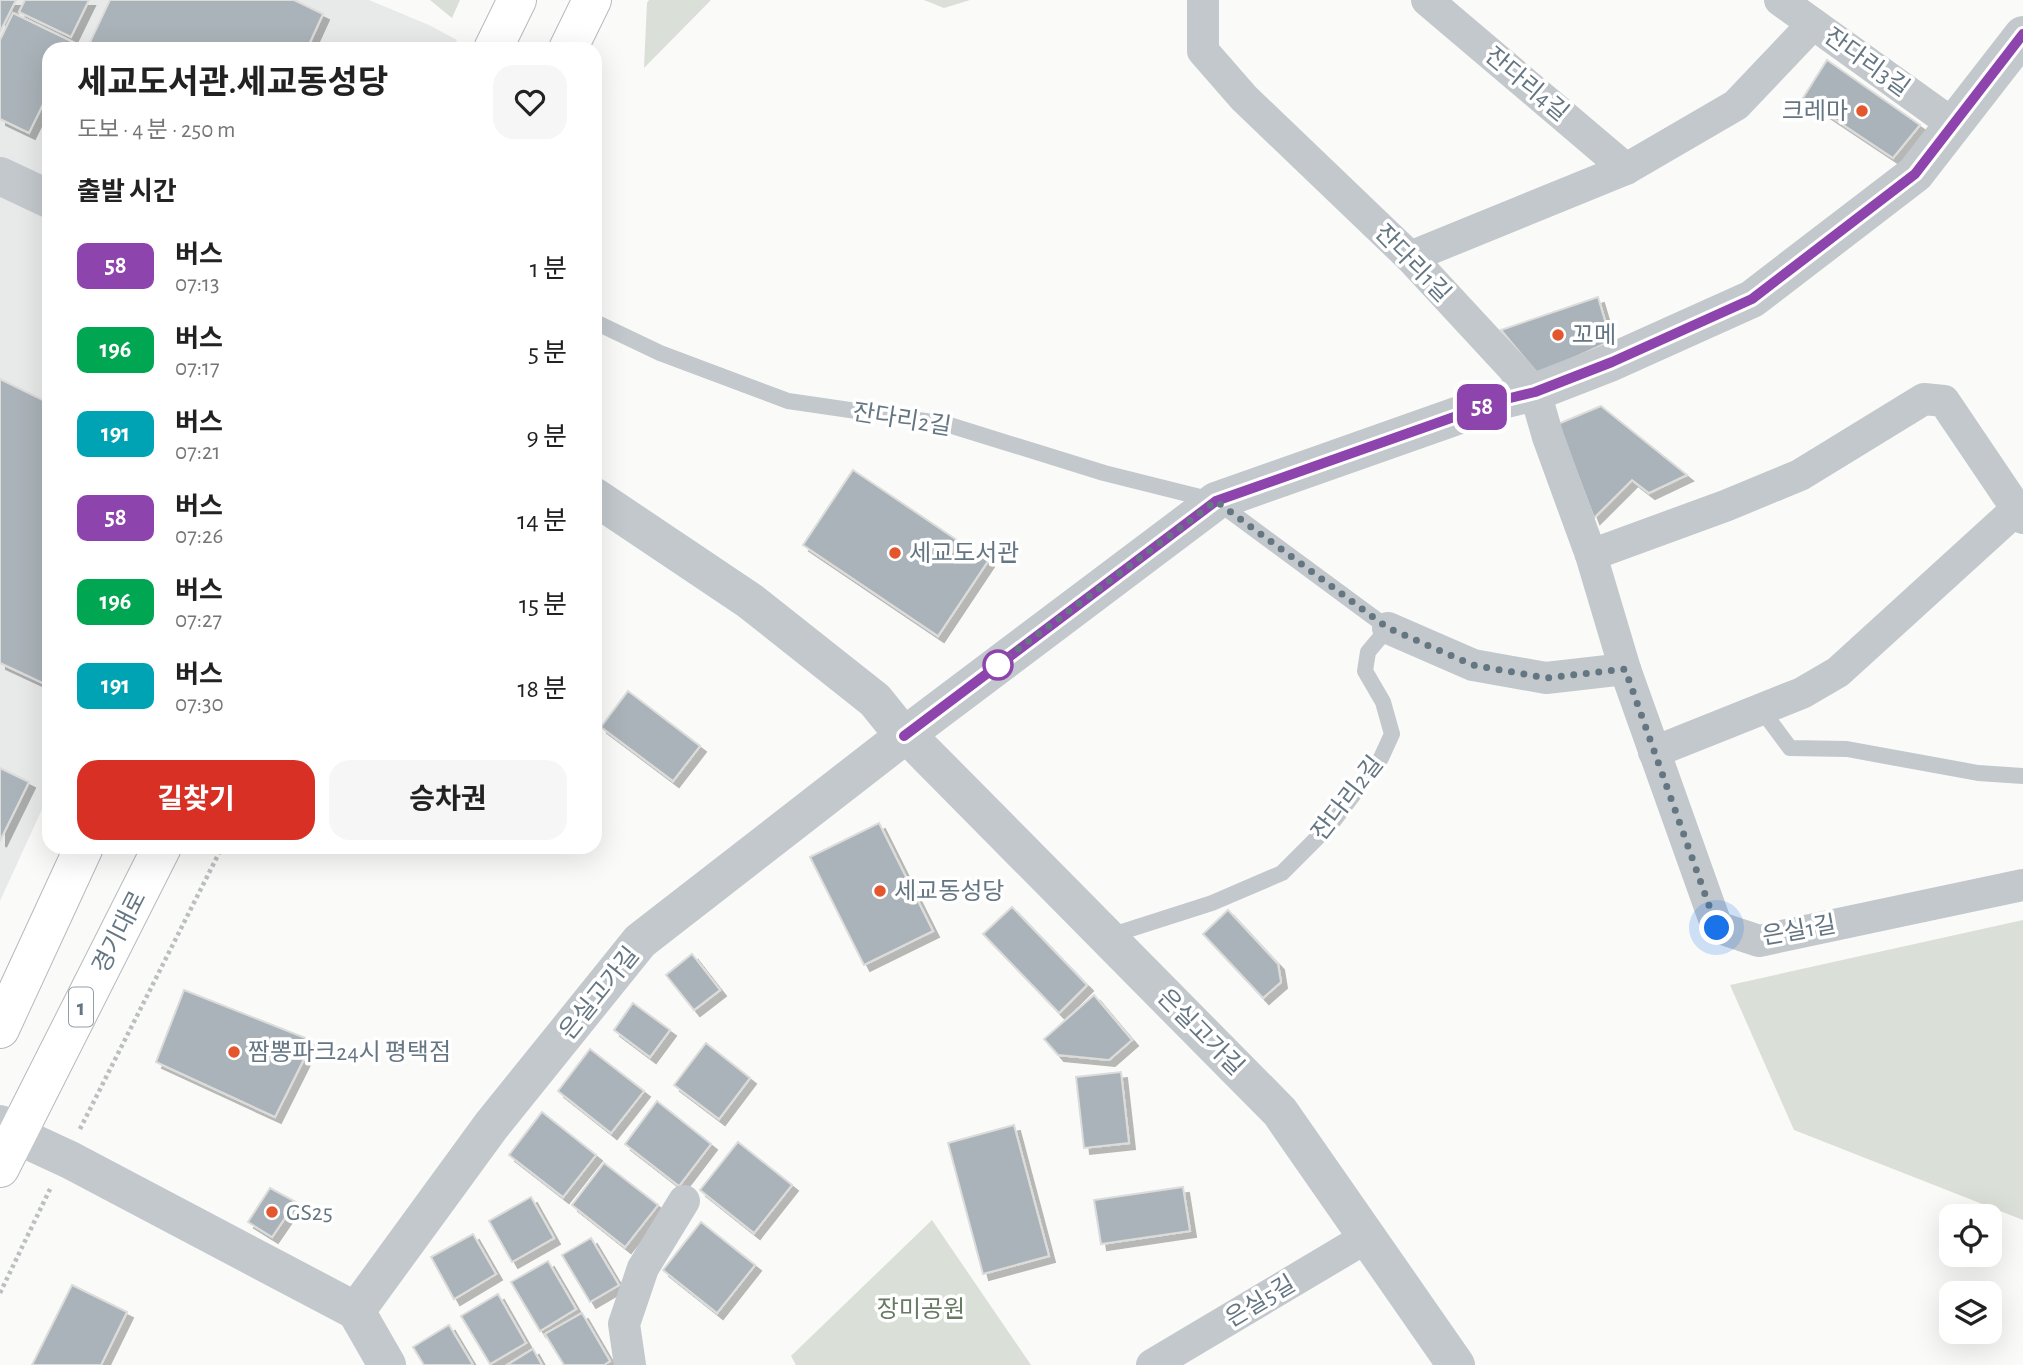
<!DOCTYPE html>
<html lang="ko">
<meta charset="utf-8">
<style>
:root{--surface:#fff;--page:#f6f6f6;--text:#222;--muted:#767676;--accent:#d93025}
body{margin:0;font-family:"Alegreya Sans","Noto Sans KR",sans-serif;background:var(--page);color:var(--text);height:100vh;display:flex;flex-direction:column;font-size:26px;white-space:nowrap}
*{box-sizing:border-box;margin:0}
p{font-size:23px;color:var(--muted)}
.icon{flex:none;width:38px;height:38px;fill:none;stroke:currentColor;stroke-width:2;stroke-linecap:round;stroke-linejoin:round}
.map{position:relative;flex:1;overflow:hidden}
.side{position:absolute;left:42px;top:42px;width:560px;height:812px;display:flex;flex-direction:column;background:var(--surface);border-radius:21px;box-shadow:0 7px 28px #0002}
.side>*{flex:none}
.badge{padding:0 14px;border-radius:10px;font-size:24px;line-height:46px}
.controls{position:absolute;left:1939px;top:1204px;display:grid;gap:14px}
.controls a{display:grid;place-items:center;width:63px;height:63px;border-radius:14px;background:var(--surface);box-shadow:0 7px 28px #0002;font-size:35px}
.you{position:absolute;width:35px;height:35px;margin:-18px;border:5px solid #fff;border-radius:50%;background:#1a73e8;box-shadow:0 0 0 10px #1a73e833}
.map>.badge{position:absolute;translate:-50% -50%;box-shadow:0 0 0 4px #fff}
h2{padding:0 35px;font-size:26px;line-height:63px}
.round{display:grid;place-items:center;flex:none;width:74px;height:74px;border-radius:21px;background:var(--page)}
.head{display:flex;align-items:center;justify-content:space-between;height:119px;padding:0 35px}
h1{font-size:33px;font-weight:700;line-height:52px}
.primary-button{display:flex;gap:14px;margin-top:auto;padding:14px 35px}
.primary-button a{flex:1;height:80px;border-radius:21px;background:var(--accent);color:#fff;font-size:28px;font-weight:700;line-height:80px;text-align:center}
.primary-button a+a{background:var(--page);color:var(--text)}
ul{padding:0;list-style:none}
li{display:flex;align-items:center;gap:21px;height:84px;padding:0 35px}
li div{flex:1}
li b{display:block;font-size:26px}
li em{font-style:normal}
li .badge{min-width:77px;font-weight:700;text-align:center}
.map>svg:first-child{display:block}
.built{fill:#e8e9e9}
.green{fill:#dadfd7}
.building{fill:#aab3b9;stroke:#dcdcda;stroke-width:2;filter:url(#shadow)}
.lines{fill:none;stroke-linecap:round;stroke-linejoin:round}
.primary-casing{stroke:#b5babe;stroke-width:40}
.path{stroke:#bbbfc2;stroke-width:4.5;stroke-dasharray:3.5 3.5;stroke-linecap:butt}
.service{stroke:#c3c8cc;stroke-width:16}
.minor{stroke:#c3c8cc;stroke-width:32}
.tertiary{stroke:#c3c8cc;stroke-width:38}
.primary{stroke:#fff;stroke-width:38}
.line-casing{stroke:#fff;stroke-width:16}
.line{stroke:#8e44ad;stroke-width:10}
.walk{stroke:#657683;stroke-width:7;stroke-dasharray:0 12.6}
.poi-dot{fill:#e4572e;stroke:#fff;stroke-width:2.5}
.stop-dot{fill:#fff;stroke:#8e44ad;stroke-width:3.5}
.labels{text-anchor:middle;stroke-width:7;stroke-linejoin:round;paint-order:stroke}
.shield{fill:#fff;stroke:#939fa8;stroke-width:2}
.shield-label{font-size:23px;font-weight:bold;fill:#657683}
.street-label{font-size:24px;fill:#657683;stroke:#fff}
.poi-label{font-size:24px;fill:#657683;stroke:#fff;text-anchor:start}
.park-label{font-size:24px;fill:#687a64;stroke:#fff}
</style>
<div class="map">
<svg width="2023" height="1365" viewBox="0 0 2023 1365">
<defs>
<filter id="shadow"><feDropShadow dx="6" dy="6" stdDeviation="0" flood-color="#0004"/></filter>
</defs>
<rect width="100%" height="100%" fill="#fafaf8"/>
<!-- built -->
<polygon class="built" points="0,0 369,0 429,25 457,40 452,49 49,49 49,794 0,901"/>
<!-- green -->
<g class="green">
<polygon points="430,0 460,0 452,18"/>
<polygon points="649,0 711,0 644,68 647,3"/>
<polygon points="924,0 970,0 944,8"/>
<polygon points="2023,920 2023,1220 1794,1130 1730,985"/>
<polygon points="932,1220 1031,1365 796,1365 791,1356"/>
</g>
<!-- building -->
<g class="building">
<polygon points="0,0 16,0 0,32"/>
<polygon points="25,0 89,0 71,37 19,12"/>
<polygon points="110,0 294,0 323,14 307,49 106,49 90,42"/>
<polygon points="13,13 73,42 70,49 49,49 49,92 29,133 0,119 0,40"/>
<polygon points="1827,60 1920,125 1893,158 1803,98"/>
<polygon points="1598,297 1611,341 1538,374 1501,330"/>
<polygon points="0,379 49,403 49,686 0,663"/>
<polygon points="1601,406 1687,475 1649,493 1632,480 1594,518 1558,424"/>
<polygon points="853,470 988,561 938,636 803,545"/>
<polygon points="628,691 700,746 673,781 601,727"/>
<polygon points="0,768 29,782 0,841"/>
<polygon points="879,823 933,931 864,965 810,857"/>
<polygon points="1012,907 1087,985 1059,1013 983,934"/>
<polygon points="1228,910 1278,964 1281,982 1263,998 1203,934"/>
<polygon points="692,954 720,990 694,1010 666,975"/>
<polygon points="184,990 313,1041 275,1117 156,1062"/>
<polygon points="1094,995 1132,1040 1109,1060 1058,1055 1044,1039"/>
<polygon points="633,1003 670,1030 650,1057 614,1030"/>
<polygon points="706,1043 750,1078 719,1119 674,1085"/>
<polygon points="590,1049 644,1091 611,1133 558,1091"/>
<polygon points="1121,1072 1129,1143 1084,1148 1076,1077"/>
<polygon points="657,1101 711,1144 679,1186 625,1144"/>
<polygon points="542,1112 596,1155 563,1197 509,1155"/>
<polygon points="1014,1125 1049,1256 983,1274 948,1143"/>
<polygon points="738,1142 792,1185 754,1233 700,1190"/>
<polygon points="604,1163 658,1205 625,1247 572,1205"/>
<polygon points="1183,1187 1190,1231 1101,1244 1094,1200"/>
<polygon points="270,1188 296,1202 272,1237 248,1222"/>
<polygon points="531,1197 554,1238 512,1262 489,1221"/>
<polygon points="701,1222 755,1265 717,1313 663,1270"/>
<polygon points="473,1234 496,1274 454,1299 431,1257"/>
<polygon points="591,1238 619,1285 590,1302 562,1255"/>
<polygon points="548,1261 576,1309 540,1331 511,1282"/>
<polygon points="72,1285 127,1312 101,1365 32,1365"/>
<polygon points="498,1294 526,1343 490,1364 461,1316"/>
<polygon points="582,1313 610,1361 604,1365 564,1365 545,1334"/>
<polygon points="449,1325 473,1365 424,1365 413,1347"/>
<polygon points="533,1349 542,1365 507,1365"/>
</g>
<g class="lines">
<defs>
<g id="primary">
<polyline points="493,49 517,0"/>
<polyline points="568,49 592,0"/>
<polyline points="0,1029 84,847"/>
<polyline points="0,1168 162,847"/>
</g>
</defs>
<!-- primary casing -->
<use href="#primary" class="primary-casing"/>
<!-- path -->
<g class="path">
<polyline points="80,1129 222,847"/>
<polyline points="0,1293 51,1187"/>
</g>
<!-- service -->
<g class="service">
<polyline points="595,322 660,353 788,401 946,424 1104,473 1216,501 1388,628 1368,652 1365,671 1383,702 1392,734 1381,758 1332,823 1282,873 1212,903 1109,936"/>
<polyline points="1761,709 1790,748 1847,749 1978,773 2023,776"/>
</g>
<!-- minor -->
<g class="minor">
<polyline points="1203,0 1203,51 1244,98 1410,257 1535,392 1548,437 1591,555 1625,669 1717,927 1759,941 2023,885"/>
<polyline points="1427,0 1626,169"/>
<polyline points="1780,0 1954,125"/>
<polyline points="1410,257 1626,169 1736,105 1813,24"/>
<polyline points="1591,555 1725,506 1800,475 1924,399 1944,401 2023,518"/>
<polyline points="1388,628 1473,665 1546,678 1625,669"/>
<polyline points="1654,752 1802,693 1838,672 2017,509"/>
<polyline points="630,1365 624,1324 643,1268 684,1201"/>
<polyline points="1152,1365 1367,1237"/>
</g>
<!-- tertiary -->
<g class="tertiary">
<polyline points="0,176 49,199"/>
<polyline points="595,497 750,601 875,700 904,736 916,744 1280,1112 1456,1365"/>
<polyline points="0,1124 16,1135 70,1160 356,1311 387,1365"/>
<polyline points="356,1311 491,1126 640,941 904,736 1216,501 1502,400 1535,392 1612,362 1752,299 1915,174 2023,35"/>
</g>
<!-- primary -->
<use href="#primary" class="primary"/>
</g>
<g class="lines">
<defs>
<polyline id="line" points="904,736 1216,501 1502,400 1535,392 1612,362 1752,299 1915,174 2023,34"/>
</defs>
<!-- line casing -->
<use href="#line" class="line-casing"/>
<!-- line -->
<use href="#line" class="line"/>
<!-- walk -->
<polyline class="walk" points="998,665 993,668 1216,501 1388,628 1473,665 1546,678 1625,669 1717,928"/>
</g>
<!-- markers -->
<g class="poi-dot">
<circle cx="1862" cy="111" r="7"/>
<circle cx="1558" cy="335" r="7"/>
<circle cx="895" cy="553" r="7"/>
<circle cx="880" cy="891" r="7"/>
<circle cx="234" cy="1052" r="7"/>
<circle cx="272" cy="1212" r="7"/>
</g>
<circle class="stop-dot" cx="998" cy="665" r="14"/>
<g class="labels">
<!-- shield labels -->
<rect class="shield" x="69" y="987.5" width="24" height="39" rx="5"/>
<g class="shield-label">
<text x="81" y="1015">1</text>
</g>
<!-- street labels -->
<g class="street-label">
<text transform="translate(1867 62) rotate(36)" y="8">잔다리3길</text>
<text transform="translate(1527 84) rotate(40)" y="8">잔다리4길</text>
<text transform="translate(1413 263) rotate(46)" y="8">잔다리1길</text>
<text transform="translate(902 419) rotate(9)" y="8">잔다리2길</text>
<text transform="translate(1347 798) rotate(-52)" y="8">잔다리2길</text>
<text transform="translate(1799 930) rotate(-10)" y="8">은실1길</text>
<text transform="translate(119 932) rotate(-63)" y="8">경기대로</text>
<text transform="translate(599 993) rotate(-51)" y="8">은실고가길</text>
<text transform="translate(1201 1032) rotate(45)" y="8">은실고가길</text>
<text transform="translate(1260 1301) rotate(-31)" y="8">은실5길</text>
</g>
<!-- poi labels -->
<g class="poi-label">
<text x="1848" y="119" text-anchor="end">크레마</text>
<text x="1572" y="343">꼬메</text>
<text x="909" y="561">세교도서관</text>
<text x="894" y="899">세교동성당</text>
<text x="248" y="1060">짬뽕파크24시 평택점</text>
<text x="286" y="1220">GS25</text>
</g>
<!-- park labels -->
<g class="park-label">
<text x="921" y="1317">장미공원</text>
</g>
</g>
</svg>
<div class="controls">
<a><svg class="icon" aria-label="locate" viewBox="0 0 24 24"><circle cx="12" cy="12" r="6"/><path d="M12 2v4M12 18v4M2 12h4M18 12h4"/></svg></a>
<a><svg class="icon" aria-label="layers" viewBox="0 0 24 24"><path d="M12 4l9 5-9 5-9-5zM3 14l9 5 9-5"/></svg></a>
</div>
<div class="you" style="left:1717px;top:928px"></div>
<b class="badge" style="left:1482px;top:407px;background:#8e44ad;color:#fff">58</b>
<section class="side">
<div class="head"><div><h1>세교도서관.세교동성당</h1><p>도보 · 4 분 · 250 m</p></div><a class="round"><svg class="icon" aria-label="heart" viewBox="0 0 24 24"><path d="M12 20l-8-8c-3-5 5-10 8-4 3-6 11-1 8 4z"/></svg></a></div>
<h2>출발 시간</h2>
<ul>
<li><span class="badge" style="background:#8e44ad;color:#fff">58</span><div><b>버스</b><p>07:13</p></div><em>1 분</em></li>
<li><span class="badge" style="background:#00a651;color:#fff">196</span><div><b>버스</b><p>07:17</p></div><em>5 분</em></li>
<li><span class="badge" style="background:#00a3b4;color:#fff">191</span><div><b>버스</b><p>07:21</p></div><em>9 분</em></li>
<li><span class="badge" style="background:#8e44ad;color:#fff">58</span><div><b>버스</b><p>07:26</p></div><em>14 분</em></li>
<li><span class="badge" style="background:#00a651;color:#fff">196</span><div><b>버스</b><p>07:27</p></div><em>15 분</em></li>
<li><span class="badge" style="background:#00a3b4;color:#fff">191</span><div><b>버스</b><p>07:30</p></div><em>18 분</em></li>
</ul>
<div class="primary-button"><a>길찾기</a><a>승차권</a></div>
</section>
</div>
